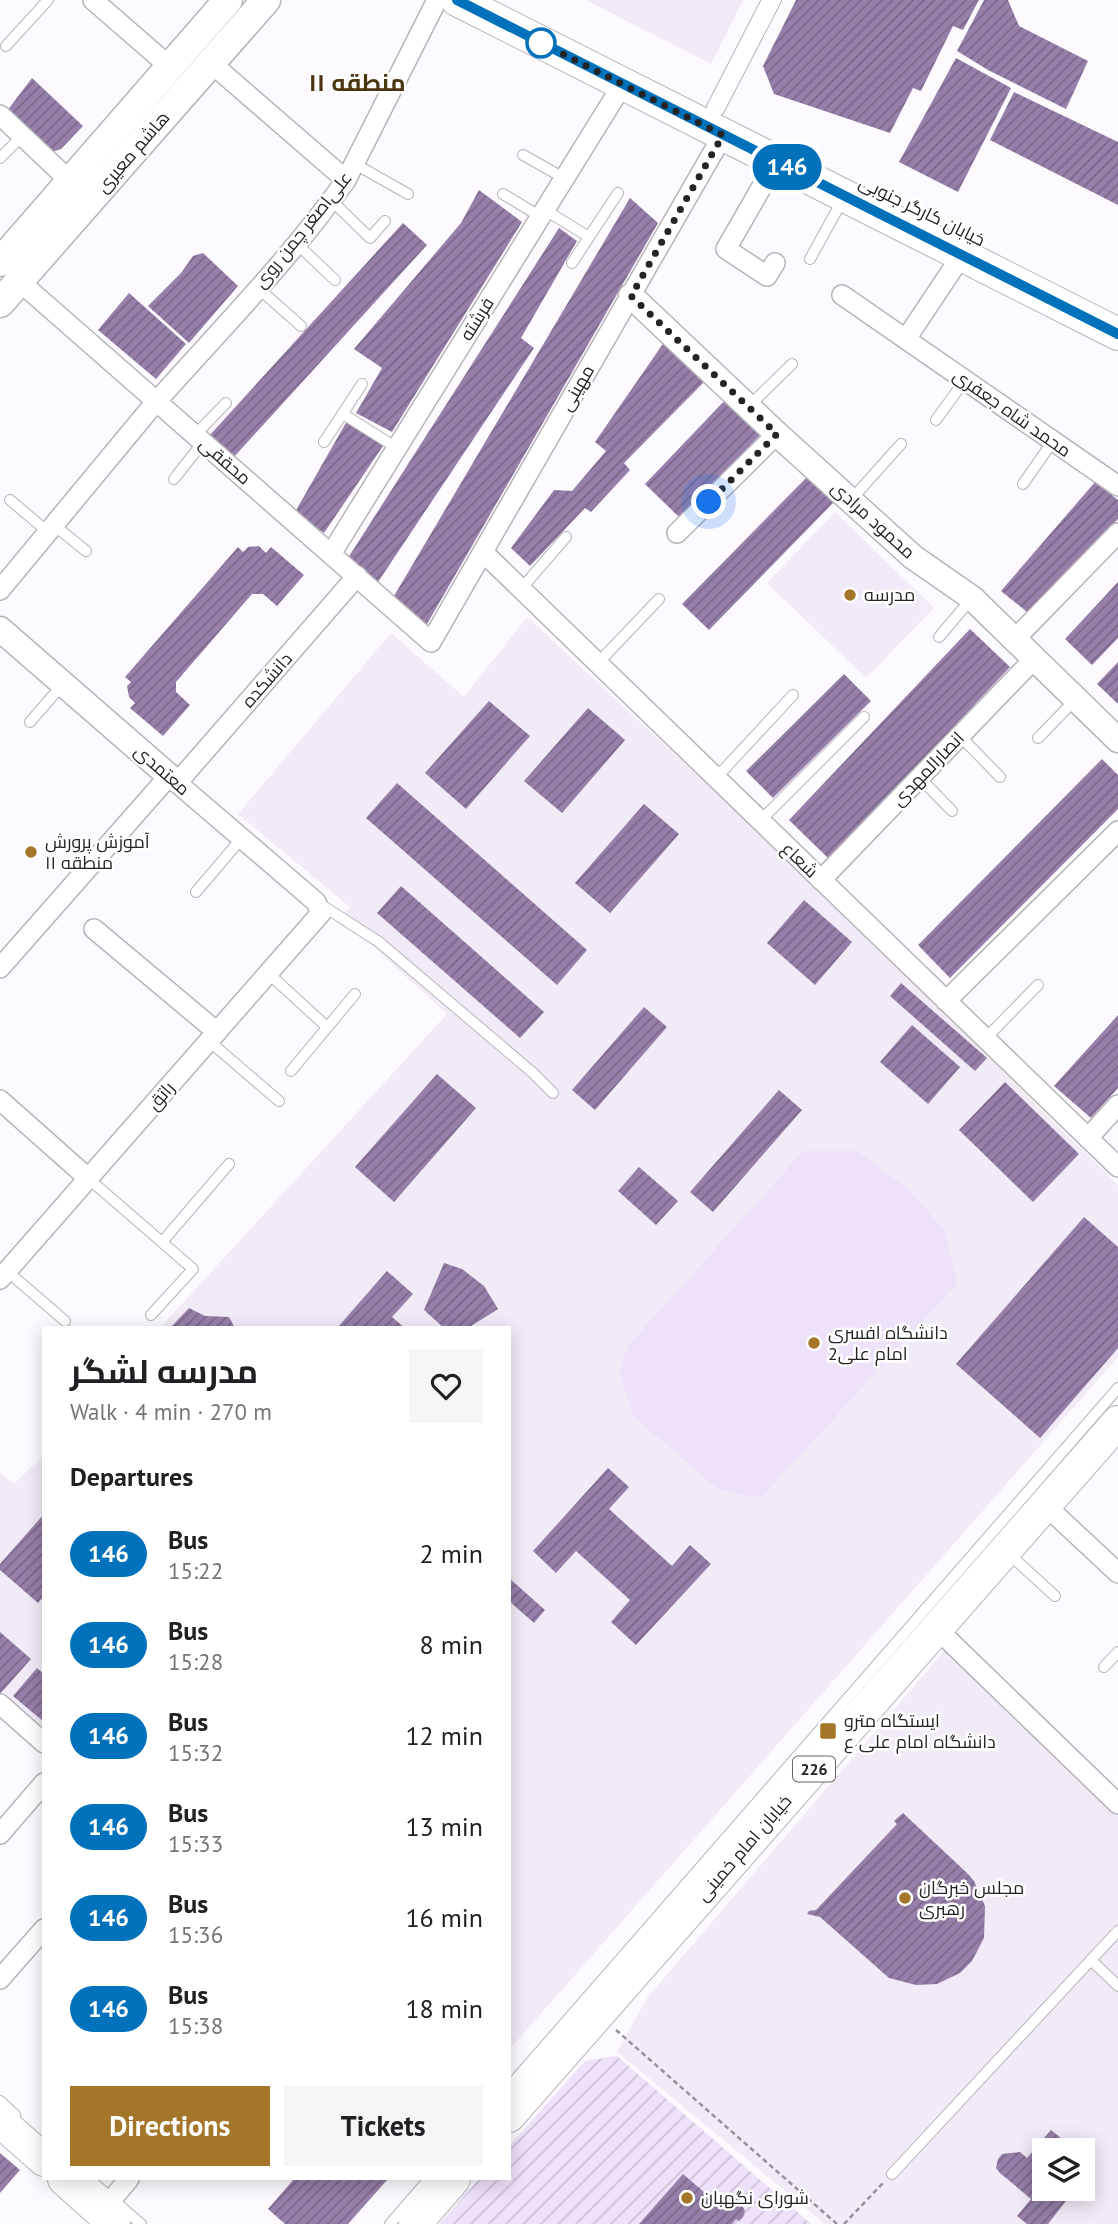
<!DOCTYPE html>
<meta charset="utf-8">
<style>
:root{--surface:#fff;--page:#f6f6f6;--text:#202124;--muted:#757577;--accent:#a47629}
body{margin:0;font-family:"PT Sans",Cairo,sans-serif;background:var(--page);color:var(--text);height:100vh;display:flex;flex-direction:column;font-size:26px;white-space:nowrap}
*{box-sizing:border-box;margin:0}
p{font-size:23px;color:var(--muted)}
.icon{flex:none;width:38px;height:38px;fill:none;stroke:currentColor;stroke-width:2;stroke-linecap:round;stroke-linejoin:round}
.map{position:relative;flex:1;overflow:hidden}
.sheet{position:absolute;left:42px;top:1326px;width:469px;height:854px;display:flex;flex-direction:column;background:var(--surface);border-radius:0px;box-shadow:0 4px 18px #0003}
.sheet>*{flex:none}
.badge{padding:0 14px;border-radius:23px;font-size:24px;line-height:46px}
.fabs{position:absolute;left:1032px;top:2138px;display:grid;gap:14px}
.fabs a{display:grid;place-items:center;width:63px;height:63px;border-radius:0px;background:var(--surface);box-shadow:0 4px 18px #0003;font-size:35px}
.you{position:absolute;width:35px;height:35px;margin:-18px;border:5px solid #fff;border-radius:50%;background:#1a73e8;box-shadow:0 0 0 10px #1a73e833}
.map>.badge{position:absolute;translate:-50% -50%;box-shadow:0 0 0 4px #fff}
h2{padding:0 28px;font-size:26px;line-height:63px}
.round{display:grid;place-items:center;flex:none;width:74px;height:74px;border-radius:0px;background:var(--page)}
.summary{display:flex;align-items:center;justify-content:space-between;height:119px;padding:0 28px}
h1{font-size:33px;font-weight:700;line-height:52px}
.button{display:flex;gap:14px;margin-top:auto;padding:14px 28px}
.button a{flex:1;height:80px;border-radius:0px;background:var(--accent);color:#fff;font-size:28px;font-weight:700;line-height:80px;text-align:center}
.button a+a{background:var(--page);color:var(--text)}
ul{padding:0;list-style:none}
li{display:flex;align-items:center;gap:21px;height:91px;padding:0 28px}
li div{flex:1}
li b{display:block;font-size:26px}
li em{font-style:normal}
li .badge{min-width:77px;font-weight:700;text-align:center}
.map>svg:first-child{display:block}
.built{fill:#f1ebf7;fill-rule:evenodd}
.grass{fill:#eee1fa}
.garden{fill:url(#garden-furrows)}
.building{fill:url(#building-hatch)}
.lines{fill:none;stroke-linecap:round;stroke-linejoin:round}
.service-casing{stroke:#b7b4b9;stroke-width:12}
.minor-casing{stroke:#b7b4b9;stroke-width:22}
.tertiary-casing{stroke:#b7b4b9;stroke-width:27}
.secondary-casing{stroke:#b7b4b9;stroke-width:31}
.primary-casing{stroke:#b7b4b9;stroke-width:34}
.path{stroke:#959397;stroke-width:2.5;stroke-dasharray:5 3.5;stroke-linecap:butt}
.service{stroke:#fff;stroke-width:10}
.minor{stroke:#fff;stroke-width:19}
.tertiary{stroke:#fff;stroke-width:24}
.secondary{stroke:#fff;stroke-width:28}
.primary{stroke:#fff;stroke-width:32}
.line-casing{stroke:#fff;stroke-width:16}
.line{stroke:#0072bc;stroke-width:10}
.walk{stroke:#242325;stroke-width:7;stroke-dasharray:0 12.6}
.stop-dot{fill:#fff;stroke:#0072bc;stroke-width:3.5}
.poi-dot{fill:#a47629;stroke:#fff;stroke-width:2.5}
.labels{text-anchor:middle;stroke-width:5;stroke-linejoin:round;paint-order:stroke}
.shield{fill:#fff;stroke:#666566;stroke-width:2}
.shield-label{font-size:16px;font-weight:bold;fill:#242325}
.street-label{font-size:18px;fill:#242325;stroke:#fff}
.poi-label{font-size:18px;fill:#242325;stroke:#fff;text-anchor:start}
.district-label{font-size:24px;font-weight:bold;fill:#4b3511;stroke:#fff}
</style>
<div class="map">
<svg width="1118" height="2224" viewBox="0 0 1118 2224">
<defs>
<pattern id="garden-furrows" width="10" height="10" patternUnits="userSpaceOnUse" patternTransform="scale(1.75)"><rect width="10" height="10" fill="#eee1fa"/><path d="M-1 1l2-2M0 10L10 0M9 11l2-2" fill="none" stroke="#ccc1d6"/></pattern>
<pattern id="building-hatch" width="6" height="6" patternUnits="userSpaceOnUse" patternTransform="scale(1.75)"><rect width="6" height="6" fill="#967fa9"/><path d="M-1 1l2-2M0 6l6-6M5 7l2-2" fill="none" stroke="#7a6889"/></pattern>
</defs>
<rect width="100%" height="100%" fill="#fcf9ff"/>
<!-- built -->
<g class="built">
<polygon points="586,0 743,0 711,64"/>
<polygon points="835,512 934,608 866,678 767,583"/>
<polygon points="527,617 778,850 1118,1185 1118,1357 509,2050 509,1328 160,1328 447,1014 341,917 350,907 238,814 391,633 464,697"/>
<polygon points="44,1455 44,1728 0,1689 0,1473 14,1484"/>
<path d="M951,1643l167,161v420h-293l-208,-172 30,-54zM1045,2151h38v38h-38z"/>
</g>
<!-- grass -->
<polygon class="grass" points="803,1151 857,1151 907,1188 945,1231 957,1284 762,1497 741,1495 717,1488 634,1417 619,1373 628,1346"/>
<!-- garden -->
<polygon class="garden" points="617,2056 811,2224 439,2224 479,2179 509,2179 509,2146 585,2061"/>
<!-- building -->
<g class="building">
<polygon points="796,0 979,0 963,30 953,26 921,91 913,88 890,133 774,94 763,66"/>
<polygon points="984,0 1008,0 1019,26 1088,61 1066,109 988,70 957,51"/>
<polygon points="956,58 1011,88 958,192 899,162"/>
<polygon points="32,78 83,126 61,149 52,152 7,111"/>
<polygon points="1014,92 1118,142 1118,205 990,140"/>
<polygon points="479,190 522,222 392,432 356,413 382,368 354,349 461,223"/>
<polygon points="630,198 658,223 427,624 394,596"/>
<polygon points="403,223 427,245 233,458 209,436"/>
<polygon points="559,228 577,241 521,338 534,348 378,582 348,558"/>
<polygon points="203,253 238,286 189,343 148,306 181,273 193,256"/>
<polygon points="129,293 186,344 156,379 98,330"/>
<polygon points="667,338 708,378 624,463 630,470 591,512 585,508 530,566 511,548 554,490 572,491 606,451 595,442"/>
<polygon points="727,398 763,432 680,518 645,484"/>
<polygon points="347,421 383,446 324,533 295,512"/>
<polygon points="808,476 834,502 709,630 682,604"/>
<polygon points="1095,482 1118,500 1118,519 1027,612 1001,591"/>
<polygon points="259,546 266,553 271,547 304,575 277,606 263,594 252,594 176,682 176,692 190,705 163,736 130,708 135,703 129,697 127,686 131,682 125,677 238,547 243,552 248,547"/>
<polygon points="1118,582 1118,638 1092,665 1065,639"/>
<polygon points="970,629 1010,667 829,859 789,820"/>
<polygon points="1118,662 1118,704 1097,684"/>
<polygon points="844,674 871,701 773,798 746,771"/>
<polygon points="489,701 530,736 466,809 425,773"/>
<polygon points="588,708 625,740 562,813 524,781"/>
<polygon points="1102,759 1118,775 1118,809 950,978 918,945"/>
<polygon points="397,783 587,950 557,985 366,818"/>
<polygon points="644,804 679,834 610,913 575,883"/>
<polygon points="401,886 544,1012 520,1038 377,913"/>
<polygon points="804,900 852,942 815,985 767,943"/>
<polygon points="901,983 987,1058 975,1071 890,996"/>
<polygon points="644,1007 667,1027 595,1110 572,1090"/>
<polygon points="1118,1015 1118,1088 1091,1118 1054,1086"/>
<polygon points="912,1025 960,1067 928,1104 880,1062"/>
<polygon points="437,1074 476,1108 394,1202 355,1167"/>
<polygon points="1005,1082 1079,1154 1033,1202 959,1130"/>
<polygon points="779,1090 802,1110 713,1212 690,1192"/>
<polygon points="639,1167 678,1201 656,1225 618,1191"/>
<polygon points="1084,1217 1118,1247 1118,1348 1040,1438 956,1364"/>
<polygon points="444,1263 462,1269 484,1286 498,1309 468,1328 444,1328 424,1310"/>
<polygon points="387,1271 413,1294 392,1317 405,1328 337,1328"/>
<polygon points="189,1308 205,1316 229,1317 235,1328 166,1328 172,1326"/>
<polygon points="608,1468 629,1487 609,1509 672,1566 690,1545 711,1564 636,1645 611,1622 630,1600 576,1551 556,1573 533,1551"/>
<polygon points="44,1514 44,1596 38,1603 0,1570 0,1564"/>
<polygon points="509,1578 545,1610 534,1623 509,1601"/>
<polygon points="0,1632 31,1659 0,1694"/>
<polygon points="37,1668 44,1674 44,1722 13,1696"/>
<polygon points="903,1813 968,1874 974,1881 985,1906 984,1938 972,1961 960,1973 937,1984 916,1985 889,1978 820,1917 807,1914 809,1911 816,1910 897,1824 894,1821"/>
<polygon points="1051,2130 1067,2143 1065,2148 1068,2151 1045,2151 1045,2189 1081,2189 1082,2192 1079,2200 1066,2201 1048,2224 1027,2224 1017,2216 1031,2199 1000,2173 996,2168 998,2159 1002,2154 1020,2152 1027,2158"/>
<polygon points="0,2153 20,2170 0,2193"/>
<polygon points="683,2174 719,2205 724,2199 728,2197 734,2197 739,2200 745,2211 743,2217 739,2221 736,2219 732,2224 639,2224"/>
<polygon points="294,2179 388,2179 348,2224 285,2224 268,2209"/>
</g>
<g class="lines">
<defs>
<g id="service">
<polyline points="6,46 48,0"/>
<polyline points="712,107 767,0"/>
<polyline points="719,110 776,0"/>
<polyline points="523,155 564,178"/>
<polyline points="0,158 22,136"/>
<polyline points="355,164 408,194"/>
<polyline points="503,194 541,217"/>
<polyline points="332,201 370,238 385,221"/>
<polyline points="545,210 589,237"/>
<polyline points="296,243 335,280"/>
<polyline points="810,259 843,199"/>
<polyline points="572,263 618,193"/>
<polyline points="258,288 301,326"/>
<polyline points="748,407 792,364"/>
<polyline points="343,414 397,448"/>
<polyline points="936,420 965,380"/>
<polyline points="195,435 226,403"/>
<polyline points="324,442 362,384"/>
<polyline points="174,479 203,442"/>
<polyline points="1023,484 1053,441"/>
<polyline points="10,500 48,532"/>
<polyline points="850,501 901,444"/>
<polyline points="54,525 86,551"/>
<polyline points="521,589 566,537"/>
<polyline points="939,637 972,598"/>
<polyline points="598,663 659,599"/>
<polyline points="30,722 63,684"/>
<polyline points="960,736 1000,777"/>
<polyline points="1038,738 1074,701"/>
<polyline points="716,778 793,695"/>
<polyline points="920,778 952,811"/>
<polyline points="760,821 864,717"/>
<polyline points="196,892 241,839"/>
<polyline points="320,904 379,942 533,1073 553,1093"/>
<polyline points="268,973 327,1027"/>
<polyline points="985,1039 1038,985"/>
<polyline points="209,1041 279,1101"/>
<polyline points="291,1071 355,994"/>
<polyline points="89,1179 193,1269 151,1315"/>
<polyline points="162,1242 229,1164"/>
<polyline points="7,1271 65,1321"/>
<polyline points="1009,1554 1055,1596"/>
<polyline points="1104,1667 1118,1652"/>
<polyline points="1091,1960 1118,1986"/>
<polyline points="509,2087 1118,1388"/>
<polyline points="0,2101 15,2115"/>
<polyline points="892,2174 1118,1931"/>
<polyline points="89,2179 141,2224"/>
<polyline points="390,2224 429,2179"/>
</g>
<g id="minor">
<polyline points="93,0 170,67"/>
<polyline points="211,63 346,180"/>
<polyline points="0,115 70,181"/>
<polyline points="775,263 767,276 726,249 776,162"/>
<polyline points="19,281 431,642 723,135"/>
<polyline points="842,295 1118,486"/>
<polyline points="906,339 962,255"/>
<path d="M157,401c64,-72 133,-142 189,-221l91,-180"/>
<polyline points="677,533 777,434"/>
<polyline points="483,552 1118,1167"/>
<polyline points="331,554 623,84"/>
<polyline points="0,590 154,404"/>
<polyline points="1015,639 1118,533"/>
<polyline points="177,783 357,576"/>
<polyline points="821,880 1035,658"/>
<polyline points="94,929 217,1032"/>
<polyline points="0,968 169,776 316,902 321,913 0,1279"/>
<polyline points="946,1001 1118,831"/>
<polyline points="0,1100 89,1179"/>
<polyline points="1088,1138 1118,1105"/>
<polyline points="1045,1505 1118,1573"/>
<polyline points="937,1629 1118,1804"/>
<polyline points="0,1704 44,1743"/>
<polyline points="0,1834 44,1783"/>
<polyline points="0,1979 44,1929"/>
<polyline points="101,2212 129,2179"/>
</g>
<g id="tertiary">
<polyline points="631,296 777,434 913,557 972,598 1118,740"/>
<polyline points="0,629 169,776"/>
</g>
<g id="secondary">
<polyline points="0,262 228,0"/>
<polyline points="0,303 266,0"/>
</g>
<g id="primary">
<polyline points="457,0 1118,334"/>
<polyline points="509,2116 1118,1422"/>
<polyline points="0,2121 44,2160"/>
<polyline points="64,2179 114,2224"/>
<polyline points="415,2224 454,2179"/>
</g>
</defs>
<!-- service casing -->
<use href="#service" class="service-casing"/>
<!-- minor casing -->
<use href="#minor" class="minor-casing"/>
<!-- tertiary casing -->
<use href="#tertiary" class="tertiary-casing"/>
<!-- secondary casing -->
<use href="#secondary" class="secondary-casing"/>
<!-- primary casing -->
<use href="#primary" class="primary-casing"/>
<!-- path -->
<g class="path">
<polyline points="616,2030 837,2224"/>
<polyline points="844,2224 883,2183"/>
</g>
<!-- service -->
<use href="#service" class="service"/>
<!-- minor -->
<use href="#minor" class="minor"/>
<!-- tertiary -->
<use href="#tertiary" class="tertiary"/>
<!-- secondary -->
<use href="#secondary" class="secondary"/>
<!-- primary -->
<use href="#primary" class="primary"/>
</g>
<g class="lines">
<defs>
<polyline id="line" points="457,0 1118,334"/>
</defs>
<!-- line casing -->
<use href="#line" class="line-casing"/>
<!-- line -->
<use href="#line" class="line"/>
<!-- walk -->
<polyline class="walk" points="541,43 723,135 631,296 777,434 709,502"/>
</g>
<!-- markers -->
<circle class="stop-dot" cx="541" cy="43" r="14"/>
<g class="poi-dot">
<circle cx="850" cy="595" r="7"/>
<circle cx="31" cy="852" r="7"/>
<circle cx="814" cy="1343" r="7"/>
<rect x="819" y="1722" width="18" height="18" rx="3.5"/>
<circle cx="905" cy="1898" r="7"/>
<circle cx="687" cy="2198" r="7"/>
</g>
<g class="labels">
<!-- shield labels -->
<rect class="shield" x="793" y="1756.5" width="42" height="25" rx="5"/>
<g class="shield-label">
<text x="814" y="1775">226</text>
</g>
<!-- street labels -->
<g class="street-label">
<text transform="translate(133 152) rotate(-49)" y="6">هاشم معیری</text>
<text transform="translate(922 211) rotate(26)" y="6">خیابان کارگر جنوبی</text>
<text transform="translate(303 230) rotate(-51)" y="6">علی‌اصغر چمن روی</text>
<text transform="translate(477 319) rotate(-58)" y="6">فرشته</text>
<text transform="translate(577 388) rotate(-60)" y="6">مهینی</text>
<text transform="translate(1012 413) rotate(35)" y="6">محمد شاه جعفری</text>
<text transform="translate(225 461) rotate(41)" y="6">محققی</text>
<text transform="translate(873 520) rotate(42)" y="6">محمود مرادی</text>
<text transform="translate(267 680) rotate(-49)" y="6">دانشکده</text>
<text transform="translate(928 769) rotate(-46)" y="6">انصارالمهدی</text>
<text transform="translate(162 770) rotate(41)" y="6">معتمدی</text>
<text transform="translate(800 860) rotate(44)" y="6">شعاع</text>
<text transform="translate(161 1096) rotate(-49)" y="6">راتق</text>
<text transform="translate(744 1848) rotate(-49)" y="6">خیابان امام خمینی</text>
</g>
<!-- poi labels -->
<g class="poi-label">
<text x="864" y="601">مدرسه</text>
<text x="45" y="848">آموزش پرورش<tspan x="45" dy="21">منطقه ۱۱</tspan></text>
<text x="828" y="1339">دانشگاه افسری<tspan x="828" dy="21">امام علی2</tspan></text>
<text x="844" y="1727">ایستگاه مترو<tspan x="844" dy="21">دانشگاه امام علی ع</tspan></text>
<text x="919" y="1894">مجلس خبرگان<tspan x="919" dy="21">رهبری</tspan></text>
<text x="701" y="2204">شورای نگهبان</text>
</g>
<!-- district labels -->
<g class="district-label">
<text x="357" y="91">منطقه ۱۱</text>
</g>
</g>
</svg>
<div class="fabs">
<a><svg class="icon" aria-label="layers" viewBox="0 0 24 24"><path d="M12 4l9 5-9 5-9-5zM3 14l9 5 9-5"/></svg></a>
</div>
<div class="you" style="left:709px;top:502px"></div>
<b class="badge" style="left:787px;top:167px;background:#0072bc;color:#fff">146</b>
<section class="sheet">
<div class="summary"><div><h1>مدرسه لشگر</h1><p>Walk · 4 min · 270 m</p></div><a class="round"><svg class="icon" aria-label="heart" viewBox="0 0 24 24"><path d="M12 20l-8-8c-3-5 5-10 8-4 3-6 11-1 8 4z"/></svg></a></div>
<h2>Departures</h2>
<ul>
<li><span class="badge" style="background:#0072bc;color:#fff">146</span><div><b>Bus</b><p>15:22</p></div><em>2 min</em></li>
<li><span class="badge" style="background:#0072bc;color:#fff">146</span><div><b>Bus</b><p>15:28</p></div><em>8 min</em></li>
<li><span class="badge" style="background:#0072bc;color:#fff">146</span><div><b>Bus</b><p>15:32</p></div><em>12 min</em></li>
<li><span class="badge" style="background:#0072bc;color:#fff">146</span><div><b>Bus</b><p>15:33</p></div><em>13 min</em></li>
<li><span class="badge" style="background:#0072bc;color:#fff">146</span><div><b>Bus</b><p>15:36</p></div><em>16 min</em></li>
<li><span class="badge" style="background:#0072bc;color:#fff">146</span><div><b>Bus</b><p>15:38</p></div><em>18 min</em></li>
</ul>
<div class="button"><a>Directions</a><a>Tickets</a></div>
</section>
</div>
